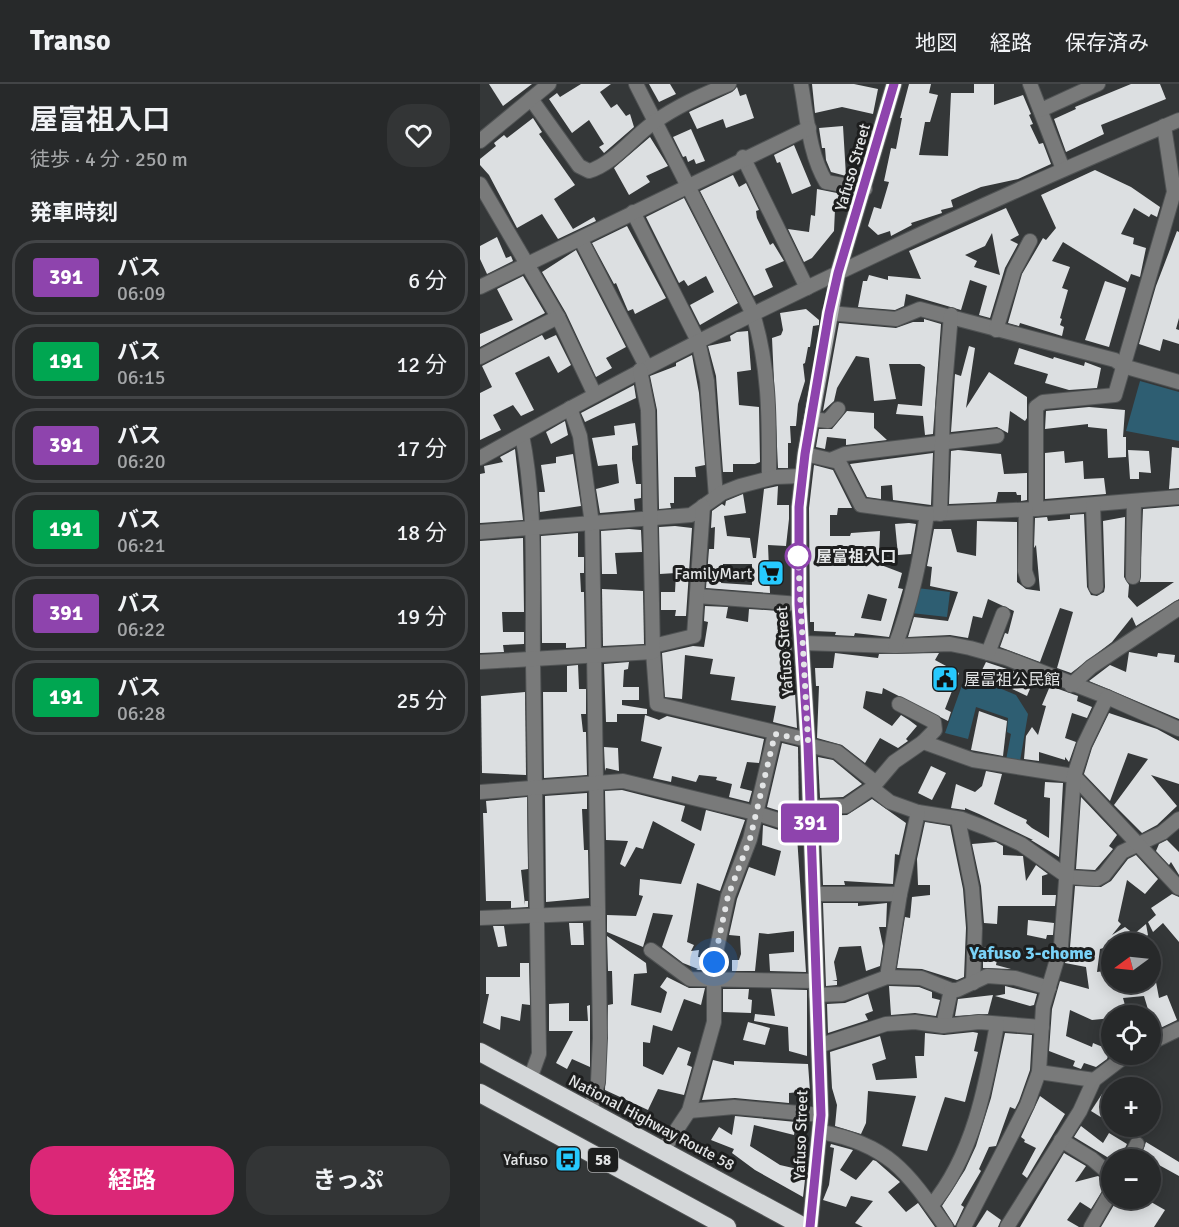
<!DOCTYPE html>
<html lang="ja">
<meta charset="utf-8">
<style>
:root{--surface:#27292a;--page:#333536;--text:#f1f3f6;--muted:#a4a6a8;--line:#434547;--accent:#db2777}
body{margin:0;font-family:Signika,"Noto Sans JP",sans-serif;background:var(--page);color:var(--text);height:100vh;display:flex;flex-direction:column;font-size:22px;white-space:nowrap}
*{box-sizing:border-box;margin:0}
p{font-size:20px;color:var(--muted)}
.icon{flex:none;width:33px;height:33px;fill:none;stroke:currentColor;stroke-width:2;stroke-linecap:round;stroke-linejoin:round}
.map{position:relative;flex:1;overflow:hidden}
.details{display:flex;flex-direction:column;background:var(--surface);width:480px}
.details>*{flex:none}
.badge{padding:0 12px;border-radius:4px;font-size:21px;line-height:39px}
.needle{width:39px;rotate:255deg}
.tools{position:absolute;left:621px;top:849px;display:grid;gap:12px}
.tools a{display:grid;place-items:center;width:60px;height:60px;border-radius:50%;background:var(--surface);box-shadow:0 3px 15px #0003,0 0 0 2px var(--line);font-size:30px}
.you{position:absolute;width:30px;height:30px;margin:-15px;border:4px solid #fff;border-radius:50%;background:#1a73e8;box-shadow:0 0 0 9px #1a73e833}
.map>.badge{position:absolute;translate:-50% -50%;box-shadow:0 0 0 3px #fff}
h2{padding:0 30px;font-size:22px;line-height:54px}
.round{display:grid;place-items:center;flex:none;width:63px;height:63px;border-radius:24px;background:var(--page)}
.summary{display:flex;align-items:center;justify-content:space-between;height:102px;padding:0 30px}
h1{font-size:28px;font-weight:700;line-height:45px}
.cta{display:flex;gap:12px;margin-top:auto;padding:12px 30px}
.cta a{flex:1;height:69px;border-radius:24px;background:var(--accent);color:#fff;font-size:24px;font-weight:700;line-height:69px;text-align:center}
.cta a+a{background:var(--page);color:var(--text)}
ul{padding:0;list-style:none}
li{display:flex;align-items:center;gap:18px;height:75px;margin:0 12px 9px;padding:0 18px;border:3px solid var(--line);border-radius:24px}
li div{flex:1}
li b{display:block;font-size:22px}
li em{font-style:normal}
li .badge{min-width:66px;font-weight:700;text-align:center}
header{display:flex;align-items:center;gap:36px;box-sizing:border-box;height:84px;padding:0 30px;background:var(--surface);border-bottom:2px solid var(--line)}
header strong{font-size:28px}
nav{display:flex;gap:33px;margin-inline-start:auto;font-size:21px}
main{display:flex;flex:1;min-height:0}
.map>svg:first-child{display:block}
.green{fill:#2e5e72}
.building{fill:#dcdfe1;fill-rule:evenodd}
.lines{fill:none;stroke-linecap:round;stroke-linejoin:round}
.minor-casing{stroke:#505354;stroke-width:16}
.major-casing{stroke:#505354;stroke-width:17}
.highway-casing{stroke:#505354;stroke-width:20}
.minor{stroke:#797a7a;stroke-width:14}
.major{stroke:#babdbe;stroke-width:15}
.highway{stroke:#d4d7d9;stroke-width:18}
.line-casing{stroke:#fff;stroke-width:14}
.line{stroke:#8e44ad;stroke-width:9}
.walk{stroke:#e3e5e6;stroke-width:6;stroke-dasharray:0 10.8}
.stop-dot{fill:#fff;stroke:#8e44ad;stroke-width:3}
.labels{text-anchor:middle;stroke-width:6;stroke-linejoin:round;paint-order:stroke}
.shield{fill:#1d1e1e;stroke:#a8a9aa;stroke-width:1.5}
.shield-label{font-size:15px;font-weight:bold;fill:#e3e5e6}
.street-label{font-size:16px;fill:#e3e5e6;stroke:#1d1e1e}
.stop-label{font-size:16px;font-weight:bold;fill:#e3e5e6;stroke:#1d1e1e;text-anchor:start}
.poi-label{font-size:16px;fill:#e3e5e6;stroke:#1d1e1e;text-anchor:end}
.neighbourhood-label{font-size:18px;font-weight:bold;fill:#79d2f7;stroke:#1d1e1e}
</style>
<header>
<strong>Transo</strong>
<nav><a>地図</a><a>経路</a><a>保存済み</a></nav>
</header>
<main>
<section class="details">
<div class="summary"><div><h1>屋富祖入口</h1><p>徒歩 · 4 分 · 250 m</p></div><a class="round"><svg class="icon" aria-label="heart" viewBox="0 0 24 24"><path d="M12 20l-8-8c-3-5 5-10 8-4 3-6 11-1 8 4z"/></svg></a></div>
<h2>発車時刻</h2>
<ul>
<li><span class="badge" style="background:#8e44ad;color:#fff">391</span><div><b>バス</b><p>06:09</p></div><em>6 分</em></li>
<li><span class="badge" style="background:#00a651;color:#fff">191</span><div><b>バス</b><p>06:15</p></div><em>12 分</em></li>
<li><span class="badge" style="background:#8e44ad;color:#fff">391</span><div><b>バス</b><p>06:20</p></div><em>17 分</em></li>
<li><span class="badge" style="background:#00a651;color:#fff">191</span><div><b>バス</b><p>06:21</p></div><em>18 分</em></li>
<li><span class="badge" style="background:#8e44ad;color:#fff">391</span><div><b>バス</b><p>06:22</p></div><em>19 分</em></li>
<li><span class="badge" style="background:#00a651;color:#fff">191</span><div><b>バス</b><p>06:28</p></div><em>25 分</em></li>
</ul>
<div class="cta"><a>経路</a><a>きっぷ</a></div>
</section>
<div class="map">
<svg width="699" height="1143" viewBox="0 0 699 1143">
<rect width="100%" height="100%" fill="#343738"/>
<!-- green -->
<g class="green">
<polygon points="660,297 699,308 699,357 646,347"/>
<polygon points="437,504 470,508 467,533 431,529"/>
<polygon points="486,590 536,611 548,630 540,677 526,676 531,650 527,648 528,634 496,623 488,655 465,649"/>
</g>
<!-- building -->
<g class="building">
<polygon points="9,0 52,0 23,22"/>
<polygon points="101,0 131,0 120,8 131,24 137,20 146,32 150,30 154,43 124,69 119,63 124,60 109,36 92,49 69,15 77,9 80,13"/>
<polygon points="169,0 190,0 196,10 179,18"/>
<polygon points="332,0 374,0 398,5 393,30 362,23 335,29"/>
<polygon points="429,0 451,0 449,9 458,11 450,38 445,38 439,71 468,72 471,9 494,9 494,0 514,0 514,21 543,11 551,30 549,31 553,40 550,41 559,60 563,59 571,80 538,95 501,103 471,116 473,123 461,126 462,129 431,139 432,141 411,152 410,147 398,151 388,142 394,123 401,125 409,98 404,97 411,64 416,65 422,34 420,34"/>
<polygon points="651,0 680,0 686,15 621,41 624,50 586,68 574,35 596,25 595,23"/>
<polygon points="257,3 260,12 266,10 274,34 246,44 243,35 217,45 209,28 252,8"/>
<polygon points="53,34 62,48 59,50 95,101 74,115 93,145 114,133 116,137 78,155 62,130 37,144 9,91 0,81 0,75 16,62 14,59 24,51 27,54"/>
<polygon points="363,42 366,92 351,88 346,76 345,64 342,64 339,44"/>
<polygon points="211,45 225,77 216,80 214,75 208,78 206,72 203,73 193,53"/>
<polygon points="170,53 188,82 166,92 170,98 149,111 134,84"/>
<polygon points="314,61 331,102 312,110 300,78 297,79 294,71"/>
<polygon points="615,86 651,103 680,123 677,133 671,130 669,133 654,124 641,150 654,154 653,160 666,164 660,193 651,190 648,198 583,158 572,177 590,183 582,204 588,206 580,234 582,235 580,241 584,243 582,252 540,239 539,242 528,239 542,190 563,154 566,156 576,144 561,111"/>
<polygon points="253,91 259,103 266,99 279,126 276,127 277,134 290,161 293,159 304,177 285,185 293,203 274,212 220,107"/>
<polygon points="337,105 362,110 360,126 355,125 354,147 332,174 324,178 308,145 329,148 331,131 335,132"/>
<polygon points="204,114 258,219 220,241 210,221 234,208 226,192 208,202 204,196 199,199 166,133"/>
<path d="M526,124l13,27 -9,5 8,4 -13,24 -15,50 -11,-3 8,-29 -17,-6 -9,30 -55,-16 -2,12 -9,4 -37,-3 5,-26h4l2,-6 19,5v-4l33,3 -12,-28zM512,149l6,33 2,9 -26,-8 3,-6 -12,-6 20,-9z"/>
<polygon points="147,142 186,214 155,230 153,225 148,227 136,199 134,200 112,159"/>
<polygon points="697,147 699,148 699,234 696,245 699,246 699,260 683,255 680,267 659,260 676,202"/>
<polygon points="17,153 26,174 31,172 33,177 7,190 0,175 0,162"/>
<polygon points="96,166 146,263 126,274 132,284 116,293 86,229 62,188"/>
<polygon points="43,192 65,229 0,263 0,250 33,236 17,205"/>
<polygon points="625,197 646,204 629,263 605,256"/>
<polygon points="326,225 339,236 339,241 333,242 330,263 328,263 325,279 323,280 325,297 318,320 316,342 310,342 311,359 308,359 308,384 298,384 292,254 301,251 303,246 300,229"/>
<polygon points="444,235 461,240 453,350 445,351 443,332 416,330 418,320 442,322 445,283 440,280 409,280 416,315 394,317 389,274 376,272 357,304 354,317 343,327 359,239 416,244 433,238 444,238"/>
<polygon points="268,247 271,286 257,288 259,321 279,323 280,378 275,380 253,380 253,388 243,388 236,292 228,262 251,257 250,252 257,248"/>
<polygon points="62,251 65,256 76,251 91,281 78,289 69,272 35,289 54,326 41,332 33,321 13,331 21,346 0,356 0,309 12,303 2,282"/>
<polygon points="489,262 495,264 486,324 509,288 547,313 547,334 545,337 530,327 528,349 517,343 471,348 475,290 481,292"/>
<polygon points="539,264 573,275 574,273 604,282 605,278 621,284 617,304 589,306 565,299 568,290 534,280"/>
<polygon points="212,271 219,309 225,381 215,383 216,393 194,393 194,419 190,419 191,424 179,425 177,326 170,292 196,282 196,279"/>
<polygon points="154,301 156,314 105,338 101,329"/>
<polygon points="609,323 645,326 643,353 646,353 646,373 628,374 627,345 608,343 608,340 565,345 566,327"/>
<polygon points="367,327 394,329 394,344 407,356 366,361 366,355 347,353 345,365 336,363 339,345 352,345"/>
<polygon points="85,337 88,351 71,360 66,348"/>
<polygon points="155,339 158,361 152,362 152,375 156,400 161,400 161,414 154,415 155,426 120,429 116,405 139,399 137,380 118,382 112,354 135,351 134,342"/>
<polygon points="692,363 699,364 699,404 689,405"/>
<polygon points="35,365 43,436 0,439 0,390 5,389 4,382 23,378 20,373"/>
<polygon points="478,366 521,370 524,390 547,389 547,416 541,417 541,411 537,411 536,408 518,408 516,418 469,420 471,367"/>
<polygon points="648,366 669,367 671,389 659,388 659,395 650,395"/>
<polygon points="584,367 585,379 603,377 604,395 624,394 626,410 565,415 565,369"/>
<polygon points="453,369 451,421 413,416 412,401 401,402 401,415 387,413 370,380"/>
<polygon points="93,370 101,422 60,428 59,408 65,408 61,381 76,379 76,373"/>
<path d="M334,381l19,5 19,38h-14l-1,7h-7v21h20l1,-3 29,-2 -1,24h-24l47,18 -4,15 5,1 -14,48 -34,-4 -1,3 -19,-1 1,-3 -22,-1v-9h-4l-1,-114zM388,510l19,5 -6,22 -20,-3z"/>
<path d="M298,402l-1,19h12v14l-3,27 -18,-1 2,48 -64,-5 3,-39h5l1,-22 -4,1 1,-17 10,-7 3,2 1,-5 17,-7 3,19 -22,3 3,20 23,2 3,20h3l8,-69zM243,480h29v21l-31,-2z"/>
<polygon points="699,422 699,515 656,542 652,533 632,558 591,589 577,584 593,528 580,524 560,578 520,563 525,549 528,550 534,527 508,515 502,534 493,532 488,554 470,551 428,553 434,533 468,537 478,508 450,502 452,483 447,482 454,445 471,445 477,468 496,472 497,437 537,438 537,498 546,505 560,507 556,461 554,464 555,434 567,433 568,437 590,435 590,431 604,430 607,503 611,511 617,512 624,508 625,503 623,437 645,433 644,493 649,501 648,513 657,523 694,498 660,498 663,425"/>
<polygon points="429,439 436,440 431,470 418,471 415,440"/>
<polygon points="195,442 212,444 206,532 195,532 196,526 181,526 181,508 195,508 196,489 180,490 179,443"/>
<polygon points="149,445 161,446 162,468 135,469 137,490 122,490 121,447"/>
<polygon points="98,449 98,473 104,473 104,489 100,489 101,508 104,508 105,563 86,564 86,559 62,559 61,452"/>
<polygon points="43,454 44,528 22,528 23,548 44,548 44,560 23,561 24,568 0,569 0,457"/>
<polygon points="122,505 163,507 164,560 123,562"/>
<polygon points="225,522 248,523 246,534 268,538 269,525 299,527 299,533 306,534 308,544 299,543 297,554 312,558 309,591 314,591 317,644 293,638 296,622 251,616 255,593 230,590 233,575 205,571 202,615 185,613 182,569 213,562 224,563 228,538 224,537"/>
<polygon points="649,568 677,573 678,569 695,571 694,578 699,579 699,635 609,597 630,581 646,588"/>
<polygon points="355,569 398,574 399,570 459,569 455,576 479,589 465,625 471,628 468,637 403,604 402,610 386,607 383,624 412,642 421,631 429,636 437,642 426,655 428,657 418,664 400,654 385,679 362,661 337,654 339,602 336,602 335,584 353,584"/>
<polygon points="149,578 148,585 144,586 143,603 159,603 159,616 142,616 142,621 167,625 167,630 137,630 137,638 126,638 124,580"/>
<polygon points="506,578 545,591 543,596 552,600 547,612 500,590"/>
<polygon points="98,581 99,605 106,605 106,630 101,630 103,648 106,648 107,691 64,694 63,608 87,608 87,582"/>
<polygon points="570,602 598,612 597,617 612,623 607,634 592,629 585,654 596,658 589,678 585,673 585,676 559,668 559,677 544,675 546,652 552,643 558,651 566,622 562,621"/>
<polygon points="45,608 46,691 2,689 1,612"/>
<polygon points="499,627 527,637 523,672 491,666"/>
<polygon points="629,629 677,645 699,657 699,700 671,691 697,722 677,741 662,749 634,721 668,675 648,669 630,717 604,690 612,664"/>
<polygon points="165,631 179,636 187,632 284,655 279,679 267,678 260,704 272,707 269,718 249,713 252,700 236,696 237,693 219,691 216,698 192,692 191,698 173,694 182,663 161,657"/>
<polygon points="302,659 318,663 319,733 287,723"/>
<polygon points="124,663 138,664 139,687 126,684 125,687"/>
<polygon points="338,673 353,676 382,700 363,713 340,714"/>
<polygon points="451,682 466,689 452,716 438,709"/>
<polygon points="506,687 522,690 514,720 547,736 546,739 552,744 569,754 570,714 564,713 565,698 583,699 579,773 551,756 553,756 499,730 485,724 485,726 471,724 476,700 495,708 502,702"/>
<polygon points="142,706 205,722 201,737 221,747 226,726 265,736 240,807 217,799 207,858 214,861 211,867 219,866 218,873 226,873 225,886 216,886 218,885 203,879 182,863 193,831 173,829 163,863 127,848 127,831 156,832 163,812 159,811 160,795 201,800 215,760 173,737 163,765 156,763 145,783 140,780 148,757 126,756 125,707"/>
<polygon points="107,709 107,725 102,725 104,766 108,766 109,814 66,818 65,712"/>
<polygon points="47,713 48,785 41,786 45,821 45,817 48,817 48,823 31,824 31,817 6,817 3,729 7,729 6,717"/>
<polygon points="601,713 637,751 629,762 633,765 615,786 596,785"/>
<polygon points="392,715 426,739 419,771 415,770 413,800 364,797 365,801 343,801 340,732 367,731"/>
<polygon points="445,738 470,742 483,805 486,844 484,893 477,896 442,885 417,884 425,833 430,834 432,813 450,811 450,801 438,801 437,775"/>
<polygon points="283,741 317,752 326,888 290,887 289,870 314,868 314,847 288,850 279,849 275,887 252,887 252,876 259,876 261,870 260,852 249,851 257,815 269,783 295,792 301,767 282,761"/>
<polygon points="687,756 699,768 699,791 691,778 689,781 676,767 679,760"/>
<polygon points="516,758 523,762 523,771 543,772 546,797 556,781 568,790 562,792 562,811 576,811 575,822 518,822 517,840 504,839 501,802 492,760"/>
<polygon points="656,771 678,795 665,810 647,796 638,837 641,840 632,851 645,843 654,850 666,840 668,851 662,856 666,860 627,860 627,863 620,865 617,888 632,886 632,898 676,898 679,914 687,911 697,936 672,948 670,932 664,912 643,914 648,932 632,932 632,934 612,936 590,926 586,952 612,963 613,959 630,966 627,975 616,983 604,979 601,985 593,982 595,977 569,967 572,925 580,897 609,905 606,883 585,879 590,863 595,802 621,803 631,797 648,775"/>
<polygon points="692,810 699,813 699,858 683,839 673,848 668,838 676,831 671,824"/>
<polygon points="343,819 378,819 378,822 407,819 406,843 399,843 403,862 400,882 386,887 381,862 359,863 354,878 357,896 352,897 357,897 357,901 346,902"/>
<polygon points="548,836 574,839 573,851 567,851 566,855 547,851"/>
<polygon points="89,839 103,839 104,861 91,861"/>
<polygon points="13,842 24,842 27,862 18,863"/>
<polygon points="127,852 166,879 167,889 154,890 151,921 181,929 187,908 180,903 187,893 209,904 225,904 221,921 204,915 192,947 173,941 170,959 163,958 163,982 183,991 198,963 211,968 207,981 212,983 204,1011 178,1005 168,1026 125,1006 128,921 133,920 132,887 128,887"/>
<polygon points="503,863 519,865 516,881 531,885 503,884"/>
<polygon points="40,879 49,879 50,921 42,920 40,937 21,932 20,946 3,939 9,910 6,910 6,893 40,893"/>
<polygon points="409,902 439,903 452,908 452,914 460,916 456,932 435,929 411,931"/>
<polygon points="525,902 557,910 554,921 550,922 515,912 525,910"/>
<polygon points="243,905 269,905 268,915 272,916 271,929 243,928"/>
<polygon points="291,905 327,906 327,972 309,967 308,943 274,937 275,930 295,932"/>
<polygon points="388,910 393,927 385,930 388,936 348,949 347,920 365,919"/>
<polygon points="513,911 508,930 475,932 478,915"/>
<polygon points="89,919 89,937 108,937 107,922 110,921 110,983 92,975 87,985 76,979 93,947 69,947 69,920"/>
<polygon points="268,938 290,944 285,961 263,956"/>
<polygon points="493,948 498,949 494,967 498,968 485,1018 465,1013 447,1067 422,1062 436,1012 388,1007 386,1039 381,1050 355,1042 357,1021 352,1004 350,968 400,952 406,975 392,980 396,996 437,994 435,972 444,972 445,949 464,951"/>
<polygon points="525,949 552,951 550,986 539,1017 535,1025 530,1023 516,1062 509,1063 499,1085 501,1087 481,1121 484,1123 475,1142 462,1122 485,1086 496,1062 511,1014"/>
<polygon points="233,976 254,981 254,977 328,980 330,1007 309,1009 309,1019 255,1014 222,1016"/>
<polygon points="622,1010 632,1015 632,1040 611,1027"/>
<polygon points="560,1012 585,1030 547,1094 542,1090 556,1064 544,1058 545,1056 541,1053"/>
<polygon points="255,1032 316,1038 314,1051 274,1041 270,1062 300,1081 326,1087 323,1113 275,1086 252,1069 254,1065 231,1056 239,1043 252,1051"/>
<polygon points="601,1042 623,1059 629,1049 647,1060 639,1076 632,1076 594,1053"/>
<polygon points="666,1058 699,1078 699,1092 679,1081 670,1100 670,1076 661,1072"/>
<polygon points="351,1060 373,1066 360,1086 376,1096 393,1076 396,1077 420,1098 408,1108 426,1128 438,1119 455,1143 383,1143 375,1139 393,1117 371,1112 366,1123 343,1116 349,1101 354,1064 350,1063"/>
<polygon points="584,1069 606,1082 595,1098 618,1092 627,1099 611,1125 600,1118 587,1136 599,1143 540,1143"/>
<polygon points="638,1114 664,1114 685,1126 674,1143 621,1143"/>
<polygon points="507,1126 521,1136 518,1143 496,1143"/>
</g>
<g class="lines">
<defs>
<g id="minor">
<path d="M156,0l117,230c17,54 16,109 16,164"/>
<path d="M321,0c6,32 8,70 25,98l39,7"/>
<polyline points="550,0 583,85"/>
<path d="M51,15l48,67 10,5c24,-7 44,-34 64,-48 24,-17 49,-28 76,-39"/>
<polyline points="561,26 618,0"/>
<polyline points="0,57 69,0"/>
<polyline points="263,73 327,204"/>
<polyline points="0,100 78,233 114,309"/>
<polyline points="153,128 218,257 227,297 236,413"/>
<polyline points="101,156 166,282"/>
<polyline points="0,203 329,44"/>
<polyline points="349,229 416,235 440,225 635,276 643,282 699,298"/>
<polyline points="516,246 534,187 550,157"/>
<polyline points="0,273 78,233"/>
<polyline points="90,324 100,352 112,440 120,954 118,998 110,1026"/>
<polyline points="331,335 348,337 358,325"/>
<path d="M42,351c15,74 10,151 11,227 3,130 5,261 6,392l-9,25"/>
<polyline points="325,370 359,378 381,421 447,430 556,425 699,413"/>
<path d="M0,374c225,-127 460,-237 699,-338"/>
<polyline points="353,375 365,370 517,352"/>
<polyline points="613,421 616,503"/>
<polyline points="556,425 556,323 563,318 635,311 694,108 684,42"/>
<polyline points="546,426 545,487 548,496"/>
<polyline points="460,430 463,324 471,231"/>
<polyline points="0,448 211,431 242,409 260,402 295,393 322,392"/>
<polyline points="653,493 654,418"/>
<polyline points="217,512 319,520"/>
<polyline points="322,559 415,562 470,560 490,564 526,574 627,613 699,645"/>
<polyline points="173,562 214,552 223,422"/>
<path d="M415,562c17,-44 25,-86 32,-132"/>
<polyline points="173,568 177,620 328,656"/>
<polyline points="508,569 523,530"/>
<polyline points="0,578 173,568 168,326 160,286"/>
<polyline points="591,601 611,583 699,524"/>
<polyline points="419,620 454,638 455,646 443,658"/>
<polyline points="328,661 357,668 396,699"/>
<polyline points="392,704 410,718 438,728 482,735 506,744 541,760 588,793 617,795 624,791 642,768 682,749 699,735"/>
<polyline points="0,708 143,697 275,729 330,746"/>
<polyline points="330,723 366,722 392,704 414,678 443,658 493,676 594,692 699,804"/>
<polyline points="478,735 492,804 495,844 493,899"/>
<polyline points="333,810 420,810"/>
<polyline points="0,834 117,829"/>
<polyline points="171,866 210,895 336,897"/>
<polyline points="407,893 420,810 438,728"/>
<polyline points="336,911 362,910 407,893 441,894 471,906 477,906 507,892 535,894 569,904"/>
<polyline points="463,942 471,906"/>
<polyline points="670,959 699,945"/>
<polyline points="338,962 406,940 435,938 463,942 499,938 562,943"/>
<polyline points="559,988 614,996"/>
<polyline points="209,1027 254,1023 341,1031"/>
<path d="M341,1048c68,12 87,41 125,95"/>
<polyline points="581,1056 612,1075 632,1092"/>
<polyline points="183,1066 209,1027 234,938 234,878 248,812 270,755 295,649"/>
<polyline points="649,1076 657,1060"/>
<path d="M451,1122c42,-50 55,-120 66,-182"/>
<polyline points="484,1143 547,1021 559,988 563,923 581,862 594,692 604,661 627,613"/>
<polyline points="527,1143 600,1027 614,996 648,970"/>
<polyline points="611,1143 632,1106"/>
</g>
<polyline id="major" points="330,1143 341,1031 328,661 319,520 319,423 325,370 358,189 414,0"/>
<g id="highway">
<polyline points="0,968 324,1143"/>
<polyline points="0,1009 247,1143"/>
</g>
</defs>
<!-- minor casing -->
<use href="#minor" class="minor-casing"/>
<!-- major casing -->
<use href="#major" class="major-casing"/>
<!-- highway casing -->
<use href="#highway" class="highway-casing"/>
<!-- minor -->
<use href="#minor" class="minor"/>
<!-- major -->
<use href="#major" class="major"/>
<!-- highway -->
<use href="#highway" class="highway"/>
</g>
<g class="lines">
<defs>
<polyline id="line" points="330,1143 341,1031 328,661 319,520 319,423 325,370 349,229 358,189 414,0"/>
</defs>
<!-- line casing -->
<use href="#line" class="line-casing"/>
<!-- line -->
<use href="#line" class="line"/>
<!-- walk -->
<polyline class="walk" points="234,878 248,812 270,755 295,650 328,656 318,472"/>
</g>
<!-- icons -->
<defs>
<symbol id="supermarket-square" viewBox="-11 -11 22 22"><rect x="-9" y="-9" width="18" height="18" rx="4" fill="#26c9fe" stroke="#1d1e1e"/><path d="M-6-5.5h2.5l.6 2H6L4.5 2H-2.5L-4.4-4H-6ZM-1.5 3.2a1.3 1.3 0 1 0 .1 0ZM3 3.2a1.3 1.3 0 1 0 .1 0Z" fill="#111"/></symbol>
<symbol id="civic-square" viewBox="-11 -11 22 22"><rect x="-9" y="-9" width="18" height="18" rx="4" fill="#26c9fe" stroke="#1d1e1e"/><path d="M-.6-6.5H3V-4.5H.6V-3L4-1V1h2V6H-6V1h2V-1L-.6-3ZM-1.2 2.5V6h2.4V2.5Z" fill="#111"/></symbol>
<symbol id="bus-square" viewBox="-11 -11 22 22"><rect x="-9" y="-9" width="18" height="18" rx="4" fill="#26c9fe" stroke="#1d1e1e"/><path d="M-5-6H5V4H4V6H2V4H-2V6H-4V4H-5ZM-3.5-4V0h7V-4ZM-3.5 1.2v1.5H-2V1.2ZM2 1.2v1.5H3.5V1.2Z" fill="#111"/></symbol>
</defs>
<g fill-rule="evenodd">
<use href="#supermarket-square" x="276" y="474" width="30" height="30"/>
<use href="#civic-square" x="450" y="580" width="30" height="30"/>
<use href="#bus-square" x="73" y="1060" width="30" height="30"/>
</g>
<!-- markers -->
<circle class="stop-dot" cx="318" cy="472" r="12"/>
<g class="labels">
<!-- shield labels -->
<rect class="shield" x="108" y="1064" width="30" height="24" rx="4.5"/>
<g class="shield-label">
<text x="123" y="1081">58</text>
</g>
<!-- street labels -->
<g class="street-label">
<text transform="translate(372 83) rotate(-74)" y="6">Yafuso Street</text>
<text transform="translate(304 567) rotate(-94)" y="6">Yafuso Street</text>
<text transform="translate(172 1038) rotate(28)" y="6">National Highway Route 58</text>
<text transform="translate(320 1051) rotate(-88)" y="6">Yafuso Street</text>
</g>
<!-- stop labels -->
<g class="stop-label">
<text x="336" y="478">屋富祖入口</text>
</g>
<!-- poi labels -->
<g class="poi-label">
<text x="272" y="495">FamilyMart</text>
<text x="484" y="601" text-anchor="start">屋冨祖公民館</text>
<text x="68" y="1081">Yafuso</text>
</g>
<!-- neighbourhood labels -->
<g class="neighbourhood-label">
<text x="551" y="875">Yafuso 3-chome</text>
</g>
</g>
</svg>
<div class="tools">
<a><svg class="needle" viewBox="-14 -14 28 28"><path d="M0-13l5 13h-10z" fill="#e53935"/><path d="M0 13l5-13h-10z" fill="#a4a6a8"/></svg></a>
<a><svg class="icon" aria-label="locate" viewBox="0 0 24 24"><circle cx="12" cy="12" r="6"/><path d="M12 2v4M12 18v4M2 12h4M18 12h4"/></svg></a>
<a>+</a>
<a>−</a>
</div>
<div class="you" style="left:234px;top:878px"></div>
<b class="badge" style="left:330px;top:739px;background:#8e44ad;color:#fff">391</b>
</div>
</main>
